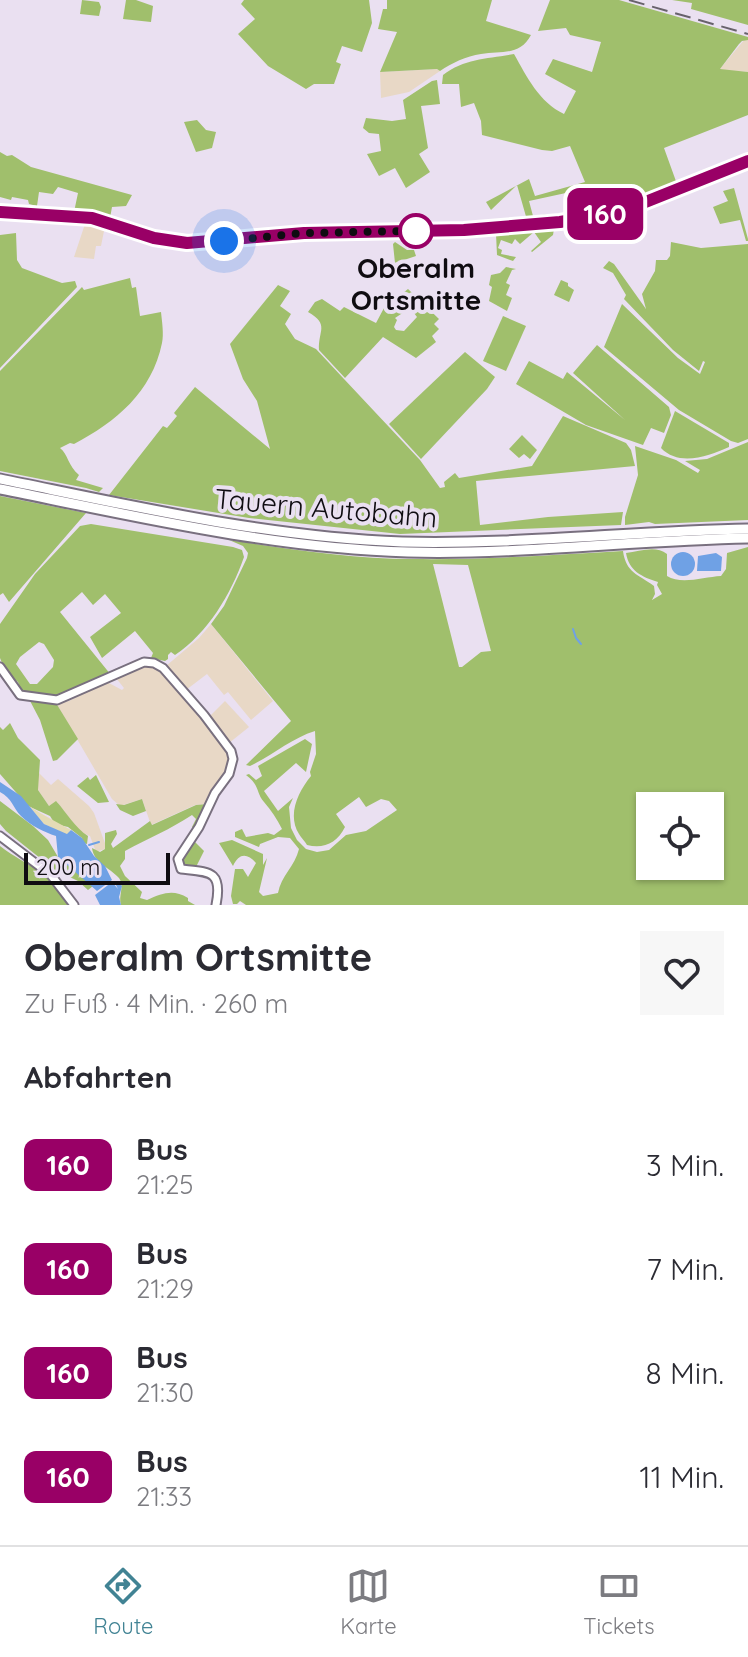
<!DOCTYPE html>
<html lang="de">
<meta charset="utf-8">
<style>
:root{--surface:#fff;--page:#f7f7f7;--text:#2b2b33;--muted:#7c7c81;--line:#e1e1e2;--accent:#418394}
body{margin:0;font-family:Quicksand,sans-serif;background:var(--page);color:var(--text);height:100vh;display:flex;flex-direction:column;font-size:30px;white-space:nowrap}
*{box-sizing:border-box;margin:0}
p{font-size:26px;color:var(--muted)}
.icon{flex:none;width:44px;height:44px;fill:none;stroke:currentColor;stroke-width:2;stroke-linecap:round;stroke-linejoin:round}
.map{position:relative;height:905px;overflow:hidden}
.sheet{display:flex;flex-direction:column;background:var(--surface);flex:1}
.sheet>*{flex:none}
.badge{padding:0 16px;border-radius:12px;font-size:28px;line-height:52px}
.fabs{position:absolute;left:636px;top:792px;display:grid;gap:16px}
.fabs a{display:grid;place-items:center;width:88px;height:88px;border-radius:0px;background:var(--surface);box-shadow:0 2px 6px #0004;font-size:40px}
.scale{position:absolute;left:24px;bottom:20px;width:146px;box-sizing:border-box;padding-left:8px;border:4px solid #0f0c11;border-top:0;font-size:22px;line-height:28px;white-space:nowrap;color:#0f0c11;-webkit-text-stroke:6px #eae0f1;paint-order:stroke}
.you{position:absolute;width:40px;height:40px;margin:-20px;border:6px solid #fff;border-radius:50%;background:#1a73e8;box-shadow:0 0 0 12px #1a73e833}
.map>.badge{position:absolute;translate:-50% -50%;box-shadow:0 0 0 4px #fff}
h2{padding:0 24px;font-size:30px;line-height:72px}
.round{display:grid;place-items:center;flex:none;width:84px;height:84px;border-radius:0px;background:var(--page)}
.head{display:flex;align-items:center;justify-content:space-between;height:136px;padding:0 24px}
h1{font-size:38px;font-weight:800;line-height:60px}
ul{padding:0;list-style:none}
li{display:flex;align-items:center;gap:24px;height:104px;padding:0 24px}
li div{flex:1}
li b{display:block;font-size:30px}
li em{font-style:normal}
li .badge{min-width:88px;font-weight:700;text-align:center}
.dock{display:flex;justify-content:space-around;align-items:center;height:112px;border-top:2px solid var(--line);background:var(--surface);font-size:22px;color:var(--muted)}
.dock a{display:grid;justify-items:center;gap:4px}
.dock .on{color:var(--accent)}
.map>svg:first-child{display:block}
.industrial{fill:#e8d8c6}
.green{fill:#a0bf6c;fill-rule:evenodd}
.sand{fill:#e5dbb6}
.water{fill:#6fa1e5}
.lines{fill:none;stroke-linecap:round;stroke-linejoin:round}
.stream{stroke:#6fa1e5;stroke-width:2}
.secondary-casing{stroke:#79707f;stroke-width:11}
.highway-casing{stroke:#79707f;stroke-width:13}
.secondary{stroke:#fff;stroke-width:7}
.highway{stroke:#fff;stroke-width:9}
.rail{stroke:#68626c;stroke-width:2;stroke-dasharray:16 8;stroke-linecap:butt}
.line-casing{stroke:#fff;stroke-width:18}
.line{stroke:#906;stroke-width:12}
.walk{stroke:#0f0c11;stroke-width:8;stroke-dasharray:0 14.4}
.stop-dot{fill:#fff;stroke:#906;stroke-width:4}
.labels{text-anchor:middle;stroke-width:8;stroke-linejoin:round;paint-order:stroke}
.stop-label{font-size:28px;font-weight:bold;fill:#0f0c11;stroke:#eae0f1}
.street-label{font-size:28px;fill:#0f0c11;stroke:#eae0f1}
</style>
<div class="map">
<svg width="748" height="905" viewBox="0 0 748 905">
<rect width="100%" height="100%" fill="#eae0f1"/>
<!-- industrial -->
<g class="industrial">
<polygon points="745,39 748,40 748,72 719,70"/>
<polygon points="437,69 440,71 409,92 381,98 380,72"/>
<polygon points="89,222 105,226 101,246 96,246 94,259 74,257 85,224"/>
<polygon points="211,624 273,701 251,720 228,692 224,695 207,674 186,690 166,666 199,638"/>
<polygon points="144,665 155,666 167,675 226,747 230,758 227,771 208,804 195,805 151,825 142,799 120,806 112,799 56,703 69,701 107,682 122,690 124,688 116,678"/>
<polygon points="225,701 249,727 229,743 209,717"/>
<polygon points="38,772 51,785 58,779 89,806 94,813 106,846 105,849 96,852 90,836 80,832 57,802 49,806 38,790"/>
</g>
<!-- green -->
<g class="green">
<polygon points="82,0 99,2 101,7 99,16 80,14"/>
<polygon points="126,0 136,0 153,6 151,22 123,19"/>
<polygon points="244,0 369,0 372,23 362,52 342,46 336,62 341,64 334,84 314,84 306,89 268,66 238,34 255,19 241,4"/>
<path d="M387,0h105l-6,21 45,14c-11,21 -30,16 -50,19 -15,2 -29,9 -41,17l-3,-2 -57,3 17,-40 -19,-3 5,-20h4z"/>
<path d="M550,0h69l129,37v3l-6,1 -3,3 -19,25 28,3v43l-84,33 13,36 7,-2 -2,2 -61,21 -37,8 -3,-3 2,-3 1,3 28,-6v-3l4,-2 -3,-13 -4,-2 -19,4 -1,-4 -14,3v4l-46,10 4,15 17,-2 1,3 16,-2 -40,5 -10,-35 -26,25 -5,-8 43,-23 6,17 50,-14 -15,-36 -18,5 -10,-1 -60,-15 -1,-14 -7,-18 -13,4 -2,-23h-17l1,-9c22,-17 45,-16 71,-21 13,23 25,48 50,60l12,-23 -31,-17 8,-15 39,13 9,-30 -31,-7 -4,-7 -28,3z"/>
<polygon points="672,0 748,0 748,25 691,9 692,3"/>
<polygon points="437,80 440,104 421,106 428,148 419,154 430,172 406,188 395,168 379,176 367,154 381,151 379,134 369,133 363,128 366,118 392,121 406,119 403,100 432,81"/>
<polygon points="197,120 206,130 216,132 212,148 196,152 184,122"/>
<polygon points="0,152 7,156 12,155 31,167 132,195 126,206 112,207 110,218 74,212 78,193 58,187 53,194 39,192 37,206 29,204 28,200 12,197 11,200 0,197"/>
<polygon points="734,188 748,239 748,241 746,241 740,220 720,224 713,207 728,201 723,191"/>
<polygon points="554,229 553,235 532,252 531,251 541,242 534,232 520,244 515,239 512,244 501,240 498,248 502,250 501,254 516,257 513,261 497,255 496,234"/>
<polygon points="16,233 17,260 22,268 62,283 75,281 77,287 0,368 0,235"/>
<polygon points="395,242 407,250 414,250 416,256 395,263 393,244"/>
<polygon points="671,242 701,248 748,244 748,439 738,443 731,441 679,410 604,347 622,304 678,358 700,374 705,362 703,361 699,371 673,350 624,299 626,295 613,273 603,268 609,261 614,264 646,309 642,294 655,271 656,260 667,260 670,256"/>
<polygon points="506,267 516,269 512,270 506,283 510,285 506,295 512,298 507,311 489,301 492,287 489,285 491,275 500,273"/>
<path d="M130,278l2,10 4,-1 4,29 21,-4c1,10 3,22 1,31 -10,49 -46,79 -88,101l-4,-1 -10,5c8,6 8,18 19,27l-3,5 27,8 -4,4 -13,-4 -86,-17v-100l82,-84 2,3z"/>
<polygon points="561,280 568,283 568,286 574,290 569,302 554,295"/>
<polygon points="278,285 290,291 280,306 291,314 285,324 295,339 316,349 344,379 420,460 440,488 445,487 444,482 455,473 459,478 532,466 563,416 626,443 631,450 635,466 476,481 480,525 548,517 623,512 621,525 400,534 249,518 109,495 163,426 167,428 177,416 174,413 195,387 270,449 257,401 243,379 230,344"/>
<path d="M408,289l31,30 -5,5 5,5 -7,7 4,6 -20,16 -33,-21 -38,41 -26,-28c-1,-20 11,-25 -11,-38l7,-10 7,-3 18,12 4,-4 32,16 8,-15zM413,306l4,3 -3,4 3,4 -13,14 -8,-1 -2,-3 3,-7 -2,-2z"/>
<polygon points="503,316 526,326 506,371 483,361"/>
<polygon points="597,345 669,407 671,415 664,433 651,428 643,445 586,425 516,384 529,361 563,379 567,372 625,420 573,373"/>
<polygon points="465,352 495,377 487,389 421,459 389,424"/>
<path d="M675,411l54,32v4c-20,9 -50,20 -68,1z"/>
<polygon points="522,435 537,450 530,459 524,454 519,458 509,449"/>
<polygon points="748,442 748,520 655,524 649,522 625,525 625,517 638,475 635,446 676,460 698,473 700,470 685,461 707,459"/>
<polygon points="0,496 86,513 9,602 3,593 0,595"/>
<path d="M91,524l142,23 9,3 2,7c-13,37 -36,76 -69,98l-4,-3 -3,3v4l-3,2 -14,-3 2,-5 -18,-22 -33,27 -12,-21 31,-24 -16,-19 -12,11 -11,-13 -22,20 51,63 -48,21 -42,-4 -3,-10 -12,-9 -6,-15v-34l35,-50 45,-48zM39,642l5,2 10,16 -1,7 -16,17h-7l-14,-20 4,-7z"/>
<path d="M229,540c61,9 122,19 184,19 70,1 140,-4 210,-8 3,22 15,23 31,35l1,8 -3,6 10,-6 -5,-9 1,-3c-16,-5 -29,-11 -32,-29 14,-2 30,-8 41,1v22c14,9 37,1 54,0l5,-7 1,-16 21,-6v358h-502l-6,-4 -3,3h-4l-2,-8 4,-27h8l5,8 8,-14c-9,-10 -17,-10 -23,3l-14,-23 13,-3 31,14v11l4,-7 -8,34 4,4 15,-3c3,-17 17,-27 21,-44l-9,-11 -12,-1 -18,7 -1,3 -24,-10v-5l7,-3 4,8 22,-4 6,2 8,-6c-5,-10 -11,-19 -18,-27 -8,-9 -4,-17 -18,-27l3,-1 7,6 6,-4 -4,-10 47,-27 7,5 -6,28 -10,-9 -32,28 14,20 15,-13 -4,9 2,21 6,12 9,9 11,3 12,-2 17,-15 20,-4 31,-21 -8,-9 -8,-2 -15,8 -7,-10 -23,17 9,13c-8,16 -21,22 -38,18 -2,-4 -6,-7 -8,-11 -12,-19 -1,-42 12,-58l-1,-4 6,-18 -1,-23c-23,7 -42,24 -65,35l-4,-1 45,-44 -80,-97 13,-18 23,-48 1,-5 -5,-7zM433,564l35,1 23,86 -10,1 -19,15h-3zM650,806h60v60h-60z"/>
<polygon points="29,699 56,703 78,739 57,760 53,761 40,720"/>
<path d="M10,723l8,15 22,22 -2,30 11,16 7,-5c11,12 19,27 32,35l-1,8 -4,-1 -1,-5 -14,-11 -13,-3 -5,-8 -22,-10 -28,-32v-47l3,3z"/>
<polygon points="96,775 109,802 98,803 77,786 88,777 90,780"/>
<polygon points="142,799 146,811 133,816 120,810 116,804 124,805"/>
<polygon points="0,801 33,826 48,840 58,857 93,886 88,890 78,881 55,870 6,831 0,824"/>
<path d="M208,804l-13,26 -3,-3 4,-8 -4,-4c-21,14 -45,24 -67,36v8l-5,7 5,10 17,16 -2,6 7,2c16,-7 26,-11 41,-2v3l7,4h-74c-3,-9 4,-19 -2,-27 -10,-11 -25,-15 -27,-30l8,4 5,-3v-16l11,-3 1,4 -6,10 2,4 37,-27 2,4 44,-20z"/>
<polygon points="193,840 204,851 196,867 183,866 181,858"/>
<path d="M0,846c29,22 49,23 69,59h-69z"/>
</g>
<!-- sand -->
<path class="sand" d="M29,806c14,9 28,16 42,24l-4,5 -23,-11z"/>
<!-- water -->
<g class="water">
<circle cx="683" cy="564" r="12"/>
<polygon points="716,553 722,557 721,571 697,571 698,556"/>
<path d="M0,782l21,14 23,28 23,10 4,-4 11,8 12,18 11,10 7,14 -15,11 -39,-34 -2,-21c-12,-4 -25,-10 -35,-20 -8,-8 -9,-18 -21,-24z"/>
<polygon points="117,881 122,886 119,897 121,905 100,905 95,895 112,882 118,889 115,883"/>
</g>
<g class="lines">
<!-- stream -->
<g class="stream">
<polyline points="573,629 576,638 581,644"/>
<polyline points="89,845 99,842"/>
</g>
<defs>
<g id="secondary">
<path d="M0,212c32,2 66,0 97,7 30,7 56,22 87,24 40,2 81,-8 121,-10 92,-6 186,4 278,-14 57,-12 111,-35 165,-58"/>
<path d="M0,667l20,28 37,5 87,-38 10,1 9,5 41,47 27,36 2,8 -4,15 -14,19 -16,34 -21,32 3,10c28,3 42,1 35,36"/>
<polyline points="0,836 51,875 74,905"/>
</g>
<g id="highway">
<path d="M0,479c133,27 266,58 402,63 115,3 231,-11 346,-13"/>
<path d="M0,489c135,27 270,59 408,63 113,3 227,-12 340,-14"/>
</g>
</defs>
<!-- secondary casing -->
<use href="#secondary" class="secondary-casing"/>
<!-- highway casing -->
<use href="#highway" class="highway-casing"/>
<!-- secondary -->
<use href="#secondary" class="secondary"/>
<!-- highway -->
<use href="#highway" class="highway"/>
<!-- rail -->
<polyline class="rail" points="629,0 748,34"/>
</g>
<g class="lines">
<defs>
<polyline id="line" points="0,212 92,218 154,238 187,243 304,233 464,230 560,222 602,215 643,203 748,161"/>
</defs>
<!-- line casing -->
<use href="#line" class="line-casing"/>
<!-- line -->
<use href="#line" class="line"/>
<!-- walk -->
<polyline class="walk" points="224,241 304,233 416,231"/>
</g>
<!-- markers -->
<circle class="stop-dot" cx="416" cy="231" r="16"/>
<g class="labels">
<!-- stop labels -->
<g class="stop-label">
<text x="416" y="278">Oberalm<tspan x="416" dy="32">Ortsmitte</tspan></text>
</g>
<!-- street labels -->
<g class="street-label">
<text transform="translate(326 508) rotate(5)" y="10">Tauern Autobahn</text>
</g>
</g>
</svg>
<div class="fabs">
<a><svg class="icon" aria-label="locate" viewBox="0 0 24 24"><circle cx="12" cy="12" r="6"/><path d="M12 2v4M12 18v4M2 12h4M18 12h4"/></svg></a>
</div>
<div class="scale">200 m</div>
<div class="you" style="left:224px;top:241px"></div>
<b class="badge" style="left:605px;top:214px;background:#906;color:#fff">160</b>
</div>
<section class="sheet">
<div class="head"><div><h1>Oberalm Ortsmitte</h1><p>Zu Fuß · 4 Min. · 260 m</p></div><a class="round"><svg class="icon" aria-label="heart" viewBox="0 0 24 24"><path d="M12 20l-8-8c-3-5 5-10 8-4 3-6 11-1 8 4z"/></svg></a></div>
<h2>Abfahrten</h2>
<ul>
<li><span class="badge" style="background:#906;color:#fff">160</span><div><b>Bus</b><p>21:25</p></div><em>3 Min.</em></li>
<li><span class="badge" style="background:#906;color:#fff">160</span><div><b>Bus</b><p>21:29</p></div><em>7 Min.</em></li>
<li><span class="badge" style="background:#906;color:#fff">160</span><div><b>Bus</b><p>21:30</p></div><em>8 Min.</em></li>
<li><span class="badge" style="background:#906;color:#fff">160</span><div><b>Bus</b><p>21:33</p></div><em>11 Min.</em></li>
</ul>
</section>
<nav class="dock">
<a class="on"><svg class="icon" aria-label="directions" viewBox="0 0 24 24"><path d="M12 3l9 9-9 9-9-9zM9 14v-3h6M13 9l2 2-2 2"/></svg>Route</a>
<a><svg class="icon" aria-label="map" viewBox="0 0 24 24"><path d="M3 6l6-2 6 2 6-2v14l-6 2-6-2-6 2zM9 4v14M15 6v14"/></svg>Karte</a>
<a><svg class="icon" aria-label="tickets" viewBox="0 0 24 24"><path d="M3 7h18v10H3zM15 7v10"/></svg>Tickets</a>
</nav>
